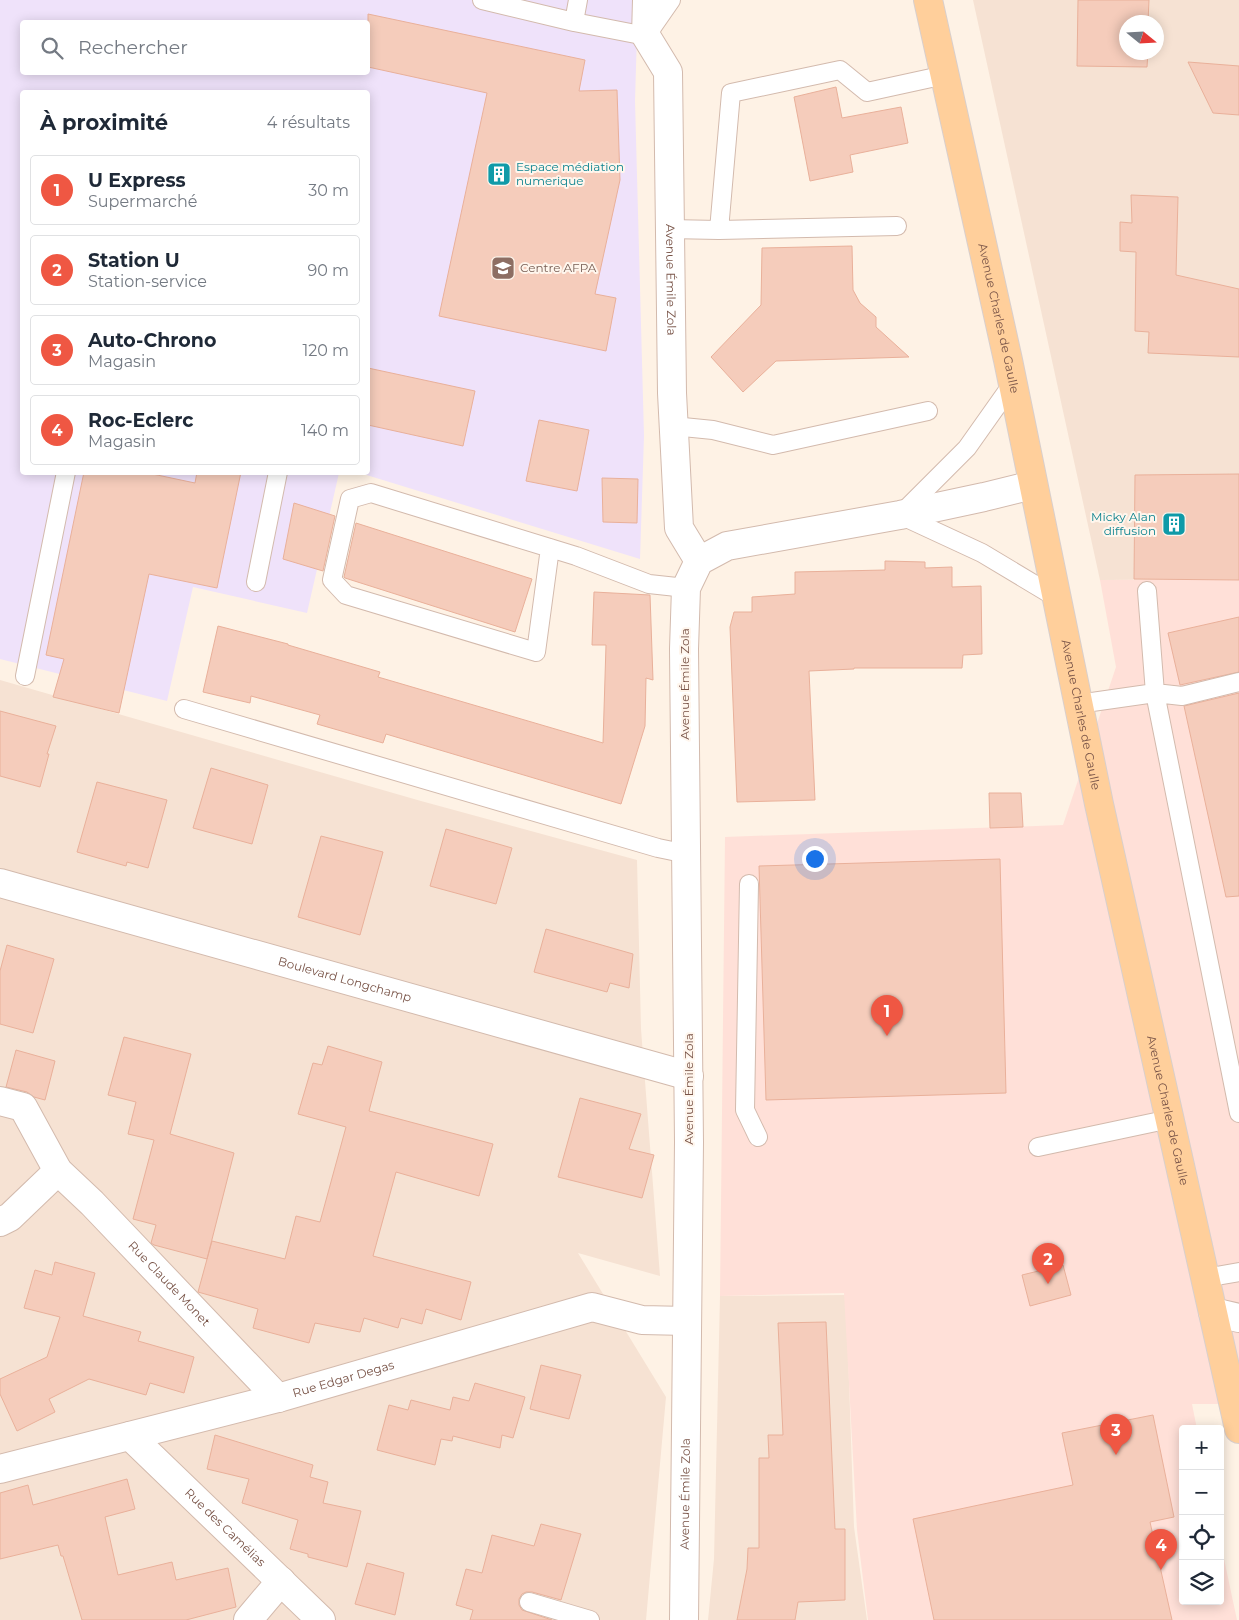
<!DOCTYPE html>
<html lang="fr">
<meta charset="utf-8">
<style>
:root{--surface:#fff;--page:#f2f2f3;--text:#1f2937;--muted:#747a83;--line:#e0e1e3;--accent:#ef5743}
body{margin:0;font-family:Montserrat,sans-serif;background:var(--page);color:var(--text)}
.controls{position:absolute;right:15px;bottom:15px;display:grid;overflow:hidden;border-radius:5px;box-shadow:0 2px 12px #0003}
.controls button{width:45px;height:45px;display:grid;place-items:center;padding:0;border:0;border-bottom:1px solid var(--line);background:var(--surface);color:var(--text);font:25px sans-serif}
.compass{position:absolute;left:1119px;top:15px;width:45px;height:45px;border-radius:50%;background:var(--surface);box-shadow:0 2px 12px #0003;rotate:108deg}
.you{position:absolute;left:814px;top:858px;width:18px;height:18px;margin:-12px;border:4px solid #fff;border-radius:50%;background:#1a73e8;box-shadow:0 0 0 8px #1a73e833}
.badge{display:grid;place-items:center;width:32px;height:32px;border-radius:50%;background:var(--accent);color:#fff;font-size:16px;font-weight:700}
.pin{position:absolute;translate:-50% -41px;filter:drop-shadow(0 1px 2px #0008)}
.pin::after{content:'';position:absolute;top:26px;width:18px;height:15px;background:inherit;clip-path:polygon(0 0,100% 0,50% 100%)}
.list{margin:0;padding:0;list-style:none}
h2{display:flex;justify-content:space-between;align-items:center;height:65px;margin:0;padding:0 20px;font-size:21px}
h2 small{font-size:16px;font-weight:400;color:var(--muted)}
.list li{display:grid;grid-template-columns:32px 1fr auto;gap:15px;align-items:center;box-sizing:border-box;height:70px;margin:0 10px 10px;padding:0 10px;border:1px solid var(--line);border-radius:5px}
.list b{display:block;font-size:19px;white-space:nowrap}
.list p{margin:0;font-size:16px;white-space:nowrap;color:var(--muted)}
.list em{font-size:16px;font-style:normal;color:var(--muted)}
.icon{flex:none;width:28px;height:28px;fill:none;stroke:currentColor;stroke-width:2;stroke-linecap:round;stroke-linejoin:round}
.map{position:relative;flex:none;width:1239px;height:1620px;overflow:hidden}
.search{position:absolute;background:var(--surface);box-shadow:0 2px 12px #0003;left:20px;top:20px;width:350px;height:55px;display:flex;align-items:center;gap:12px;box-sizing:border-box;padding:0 18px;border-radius:5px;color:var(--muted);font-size:19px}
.panel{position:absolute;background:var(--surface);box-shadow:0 2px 12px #0003;left:20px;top:90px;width:350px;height:385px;border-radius:5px}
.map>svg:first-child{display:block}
.residential{fill:#f6e2d3;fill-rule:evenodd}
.commercial{fill:#ffe0d8}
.education{fill:#efe2fa;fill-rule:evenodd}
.building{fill:#f5ccbb;stroke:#e9b09a}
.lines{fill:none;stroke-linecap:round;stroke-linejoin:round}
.service-casing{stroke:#d3baad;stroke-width:20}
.minor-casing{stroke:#d3baad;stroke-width:30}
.primary-casing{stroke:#d9cfcc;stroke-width:30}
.service{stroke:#fff;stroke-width:18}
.minor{stroke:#fff;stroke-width:28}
.primary{stroke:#ffcf9b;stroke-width:28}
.labels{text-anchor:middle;stroke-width:4;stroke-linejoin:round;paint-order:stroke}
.culture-label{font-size:12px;fill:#0d838f;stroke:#fff6ed;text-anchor:start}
.education-label{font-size:12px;fill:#785e54;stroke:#fff6ed;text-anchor:start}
.street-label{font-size:12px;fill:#795448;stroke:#fff6ed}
</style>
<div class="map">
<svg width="1239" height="1620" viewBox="0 0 1239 1620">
<rect width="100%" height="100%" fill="#fef2e5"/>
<path class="residential" d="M973 0H1239V579L1100 580ZM1126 22H1156V52H1126Z
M0 680 421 801 637 860 641 1029 660 1276 578 1253 666 1397 646 1620H0Z
M846 1295 854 1527 867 1620H708L714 1559 720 1296Z"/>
<path class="commercial" d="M1239 579V1404H1192L1197 1429H1183V1601H1220V1540L1237 1620H868L857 1530 844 1293 720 1296 725 837 1063 825 1116 667 1100 580Z"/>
<path class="education" d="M0 0H638L635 101 644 436 640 559 360 473 368 472V92H22V472L339 473 307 613 193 587 167 701 0 659ZM22 22H368V72H22Z"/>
<path class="building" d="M1078 0H1149L1148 22H1126V52H1148L1147 67 1077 66Z
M368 14 585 60 579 91 617 90 620 180 595 294 616 298 606 351 439 316 487 93 368 67Z
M1188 62 1239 66V115L1213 113Z
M836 87 842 118 901 107 908 143 850 155 853 172 810 181 794 97Z
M1131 195 1178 197 1176 275 1239 289V357L1148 353 1149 332 1135 331 1136 252 1120 251V222L1132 223Z
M852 246 853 290 860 303 876 317V327L909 357 776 361 743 392 711 357 761 305 762 248Z
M368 368 475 391 463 446 368 425Z
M539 420 589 430 577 491 526 481Z
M84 472H143L195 483 197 472H241L217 588 149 574 119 713 53 697 64 659 46 655Z
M1239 474V580L1134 579 1135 475Z
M602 478 638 479 637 523 603 522Z
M294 503 335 516 323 571 283 559Z
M356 523 532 579 515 632 345 578 344 577Z
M885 561 925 562V568L952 567V587L981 586 982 654 963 655 962 668H854V669L809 671 815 800 737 802 730 627 734 612H752V597L795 594V572L885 570Z
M594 592 650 595 653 680 646 678 645 726 621 804 386 734 383 743 317 724 320 715 251 696 250 703 203 692 218 626 288 644V645L380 672 378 677 603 743 606 645H592Z
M1239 617V672L1180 685 1168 633Z
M1239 693V896L1226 897 1184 706Z
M0 711 56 726 47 754H49L40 787 0 776Z
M211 768 268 785 252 844 193 828Z
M97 782 167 800 148 868 127 862 126 866 77 852Z
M989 793H1021L1023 827 990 828Z
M446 829 512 848 496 904 430 886Z
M321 836 383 852 360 935 298 917Z
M1000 859 1006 1093 766 1100 759 866Z
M546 929 633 954 629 988 610 983 607 992 534 972Z
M7 945 54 959 33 1033 0 1024V971Z
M124 1037 191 1054 170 1134 234 1153 207 1259 154 1245 151 1243 156 1225 133 1219 154 1140 128 1134 136 1102 108 1095Z
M328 1046 382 1062 369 1111 493 1144 479 1196 396 1172 373 1256 471 1282 461 1320 426 1309 422 1324 401 1318 398 1328 364 1318 360 1332 315 1323 309 1343 253 1328 258 1309 198 1292 212 1241 285 1259 296 1216 320 1222 346 1127 298 1114 313 1063 322 1065Z
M16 1050 55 1061 45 1100 34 1097 27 1092 6 1087Z
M580 1098 641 1114 629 1149 654 1155 642 1198 558 1177Z
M55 1262 95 1273 83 1316 141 1332 138 1341 194 1357 184 1393 150 1383 146 1395 89 1379 49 1399 55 1412 17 1431 0 1394V1379L47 1357 60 1317 24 1308 35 1270 52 1275Z
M1063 1265 1071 1295 1030 1306 1022 1275Z
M826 1322 835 1529H845V1600L798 1602 795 1620H737L747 1569 748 1548H759V1458H769L768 1435H783L778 1323Z
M541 1365 581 1375 569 1419 530 1409Z
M475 1383 525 1397 513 1438 502 1435 500 1448 453 1436 452 1441 441 1439 435 1465 377 1450 389 1405 408 1410 411 1400 450 1410 453 1397 469 1401Z
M1153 1415 1174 1517 1150 1522 1172 1620H934L913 1519 1073 1485 1062 1433Z
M215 1435 313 1465 310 1477 328 1482 323 1503 361 1511 347 1567 308 1557V1554L290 1549 298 1520 242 1503 249 1479 207 1469Z
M127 1479 135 1509 105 1517 118 1575 172 1562 176 1580 228 1568 236 1607 186 1620H82L63 1556H61L58 1545 0 1559V1493L28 1485 33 1505Z
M541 1524 581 1534 561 1600 532 1592H526L522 1594 519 1599V1605L522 1610 552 1620H470L473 1610 456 1605 466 1569 482 1573 492 1535 534 1546Z
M367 1563 404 1573 395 1615 355 1604Z"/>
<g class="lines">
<g class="service-casing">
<path id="service" d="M482 0 574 22
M578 0 574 22 646 36 671 0
M669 229 719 230 731 93 840 70 867 92 945 75
M719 230 897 226
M1013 383 967 448 900 515 982 553 1057 598
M673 426 713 430 773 445 928 411
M550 548 536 652 346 595 332 580 350 499 371 493 550 548 576 556 649 584 686 588
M256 582 278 472
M1147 591 1155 693 1182 696 1239 682
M25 676 66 472
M1078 704 1155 693 1239 1113
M184 709 658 848 687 854
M749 884 745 1110 758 1137
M1038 1147 1170 1119
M1205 1278 1239 1272
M529 1602 590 1620"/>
</g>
<g class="minor-casing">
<g id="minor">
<path id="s1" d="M647 0 646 36 668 72 672 393 679 528 699 561"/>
<path id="s2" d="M0 883 689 1076"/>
<path id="s3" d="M0 1101 23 1107 58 1171 92 1203 278 1398"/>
<path d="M0 1222 10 1217 58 1171"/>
<path d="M1213 1312 1239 1318"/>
<path id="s4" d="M130 1436 321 1620"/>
<path id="s5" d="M0 1469 278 1398 592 1307 642 1320 687 1321"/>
<path d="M248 1620 281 1581"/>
<path id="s6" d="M684 1620 689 1142 684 649 686 588 699 561 727 546 900 515 984 497 1033 485"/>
</g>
</g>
<g class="primary-casing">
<g id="primary">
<path id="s7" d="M928 0 1008 360 1099 804 1239 1429"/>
</g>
</g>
<use href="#service" class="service"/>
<use href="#minor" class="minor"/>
<use href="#primary" class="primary"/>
</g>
<defs>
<g id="building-square" transform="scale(1.25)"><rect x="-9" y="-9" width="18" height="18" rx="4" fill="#0f9aa8" stroke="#fff6ed"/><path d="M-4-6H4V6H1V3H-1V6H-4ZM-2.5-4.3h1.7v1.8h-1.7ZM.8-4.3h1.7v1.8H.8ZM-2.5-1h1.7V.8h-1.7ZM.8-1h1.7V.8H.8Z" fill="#fff"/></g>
<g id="university-square" transform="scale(1.25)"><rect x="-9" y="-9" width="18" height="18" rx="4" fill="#8d6e63" stroke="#fff6ed"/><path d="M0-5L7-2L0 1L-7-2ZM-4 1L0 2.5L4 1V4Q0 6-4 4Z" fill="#fff"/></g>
</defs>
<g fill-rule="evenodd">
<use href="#building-square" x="499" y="174"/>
<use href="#university-square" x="503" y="268"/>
<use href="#building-square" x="1174" y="524"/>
</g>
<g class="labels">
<g class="culture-label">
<text x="516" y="171">Espace médiation<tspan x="516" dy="14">numerique</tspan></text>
<text x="1156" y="521" text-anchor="end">Micky Alan<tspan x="1156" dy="14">diffusion</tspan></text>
</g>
<g class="education-label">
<text x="520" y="272">Centre AFPA</text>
</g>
<g class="street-label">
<text dy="4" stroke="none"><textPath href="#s1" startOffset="286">Avenue Émile Zola</textPath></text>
<text dy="4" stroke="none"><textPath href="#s7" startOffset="326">Avenue Charles de Gaulle</textPath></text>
<text transform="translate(685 684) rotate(-90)" y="4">Avenue Émile Zola</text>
<text dy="4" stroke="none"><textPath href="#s7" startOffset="731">Avenue Charles de Gaulle</textPath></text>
<text dy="4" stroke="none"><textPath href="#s2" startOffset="358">Boulevard Longchamp</textPath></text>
<text transform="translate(689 1089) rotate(-90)" y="4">Avenue Émile Zola</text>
<text dy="4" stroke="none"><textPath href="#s7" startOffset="1136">Avenue Charles de Gaulle</textPath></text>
<text dy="4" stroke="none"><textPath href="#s3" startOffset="255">Rue Claude Monet</textPath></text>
<text dy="4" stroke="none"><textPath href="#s5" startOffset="355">Rue Edgar Degas</textPath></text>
<text dy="4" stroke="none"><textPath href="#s6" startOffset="126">Avenue Émile Zola</textPath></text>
<text dy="4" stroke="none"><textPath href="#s4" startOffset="132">Rue des Camélias</textPath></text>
</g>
</g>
</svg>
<div class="controls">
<button>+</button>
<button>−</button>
<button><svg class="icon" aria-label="locate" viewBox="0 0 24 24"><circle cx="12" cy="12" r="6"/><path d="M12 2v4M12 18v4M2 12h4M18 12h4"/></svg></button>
<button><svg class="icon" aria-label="layers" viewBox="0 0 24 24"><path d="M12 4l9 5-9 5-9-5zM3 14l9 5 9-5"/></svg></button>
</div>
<svg class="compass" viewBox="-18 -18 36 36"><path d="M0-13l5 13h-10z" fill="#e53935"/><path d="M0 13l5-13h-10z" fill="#747a83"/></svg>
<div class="you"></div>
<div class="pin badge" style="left:887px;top:1036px">1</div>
<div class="pin badge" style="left:1048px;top:1284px">2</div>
<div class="pin badge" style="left:1116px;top:1455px">3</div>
<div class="pin badge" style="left:1161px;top:1570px">4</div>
<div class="search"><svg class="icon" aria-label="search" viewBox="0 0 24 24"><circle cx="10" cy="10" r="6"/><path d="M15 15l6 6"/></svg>Rechercher</div>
<section class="panel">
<h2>À proximité<small>4 résultats</small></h2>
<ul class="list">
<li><span class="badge">1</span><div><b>U Express</b><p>Supermarché</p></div><em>30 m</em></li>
<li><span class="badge">2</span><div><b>Station U</b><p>Station-service</p></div><em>90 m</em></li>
<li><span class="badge">3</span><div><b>Auto-Chrono</b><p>Magasin</p></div><em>120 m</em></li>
<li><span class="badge">4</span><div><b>Roc-Eclerc</b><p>Magasin</p></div><em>140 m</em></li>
</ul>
</section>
</div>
